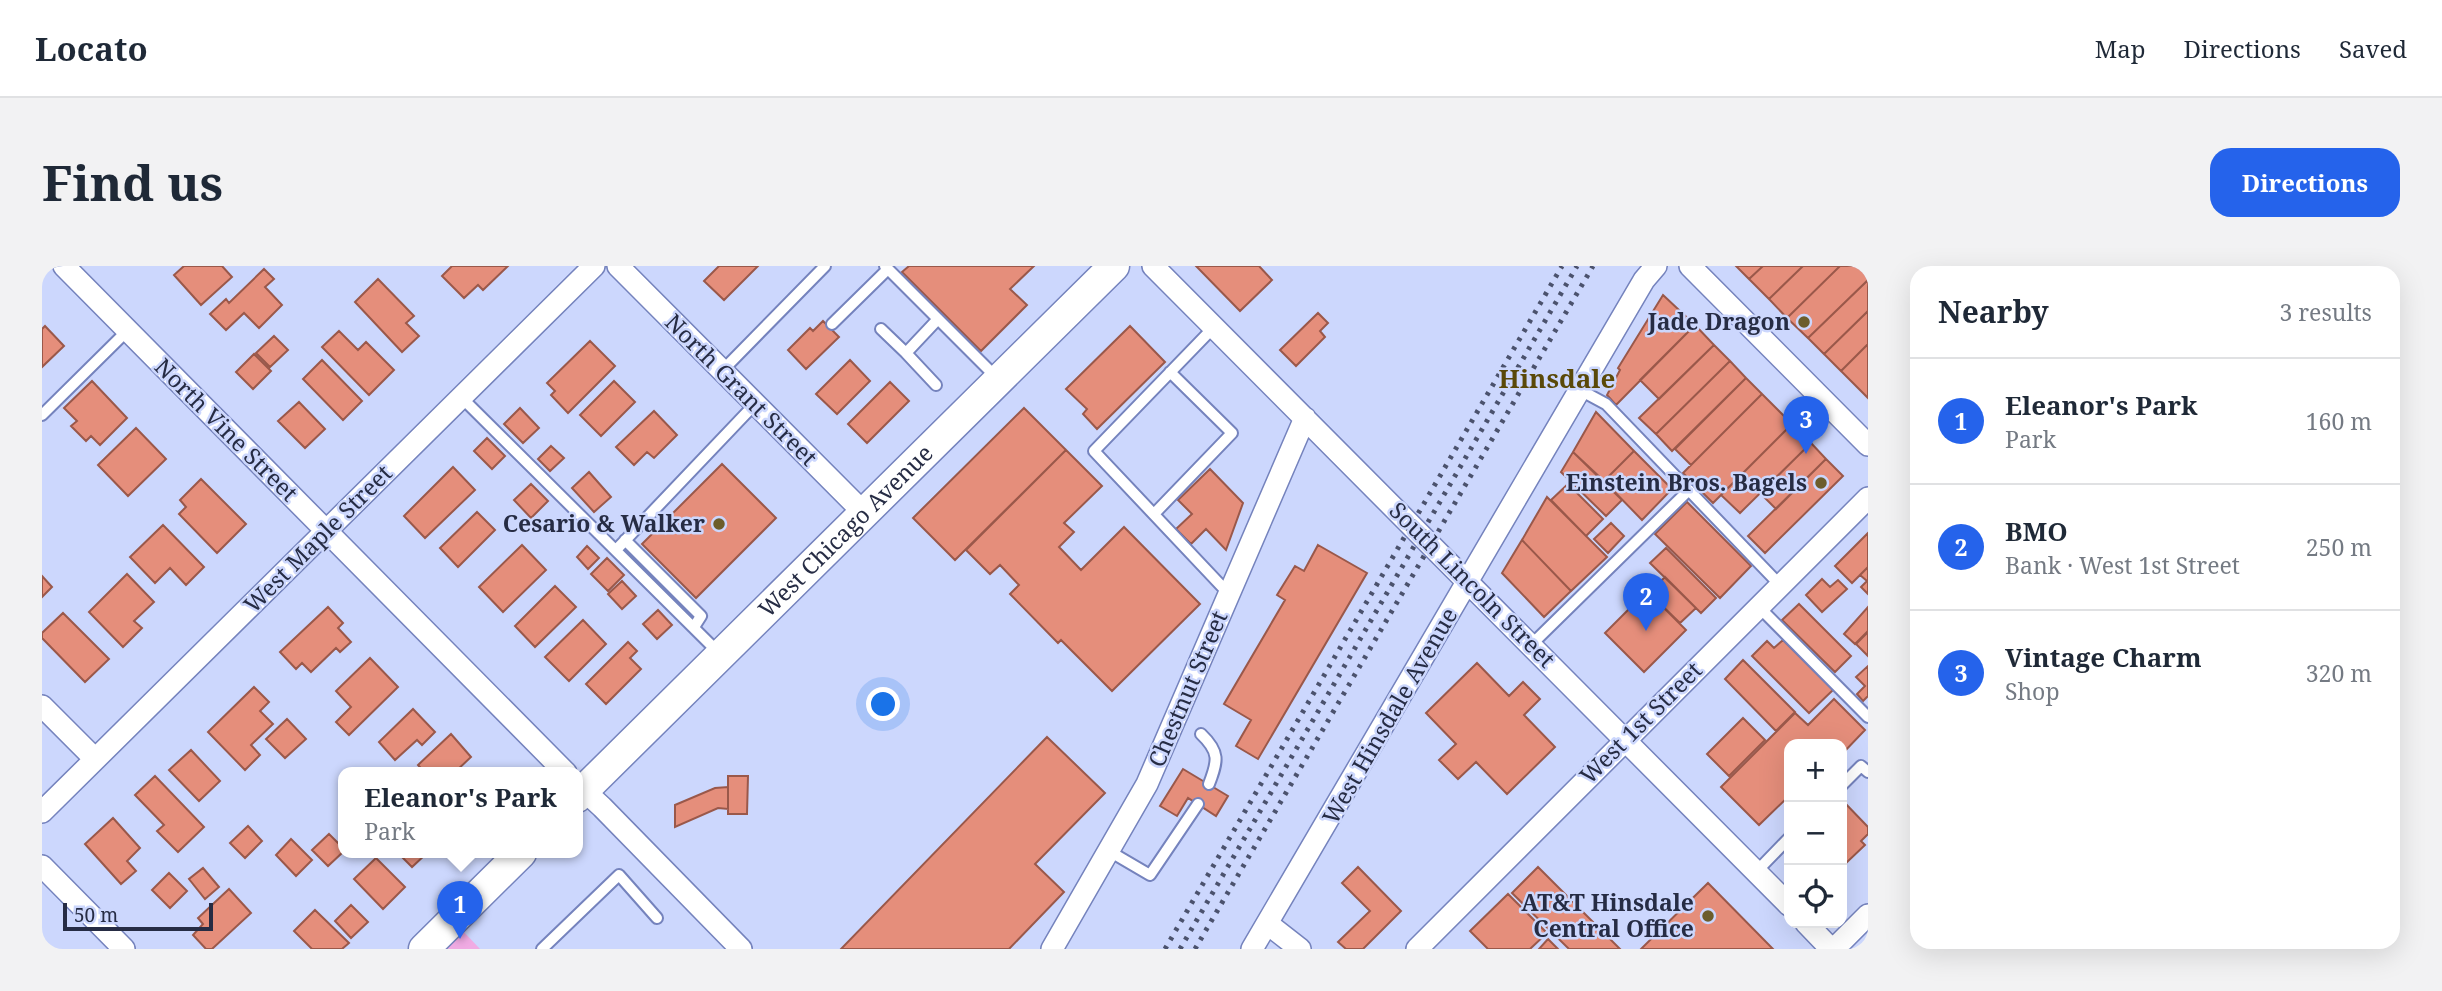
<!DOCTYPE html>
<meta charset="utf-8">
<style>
:root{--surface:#fff;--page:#f2f2f3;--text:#1f2937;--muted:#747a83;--line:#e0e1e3;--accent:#2563eb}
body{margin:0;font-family:"Noto Serif",serif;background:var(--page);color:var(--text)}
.controls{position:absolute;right:21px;bottom:21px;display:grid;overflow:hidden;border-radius:14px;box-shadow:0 7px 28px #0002}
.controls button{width:63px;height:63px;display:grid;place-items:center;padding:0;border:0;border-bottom:2px solid var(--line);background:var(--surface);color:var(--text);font:35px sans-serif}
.scale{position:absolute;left:21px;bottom:18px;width:150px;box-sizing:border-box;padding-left:7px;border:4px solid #262c44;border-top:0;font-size:19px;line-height:24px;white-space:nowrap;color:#262c44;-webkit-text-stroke:5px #ccd7fd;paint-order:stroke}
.you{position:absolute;left:842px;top:439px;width:24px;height:24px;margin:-18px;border:5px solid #fff;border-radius:50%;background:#1a73e8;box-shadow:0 0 0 10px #1a73e833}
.badge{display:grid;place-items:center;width:46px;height:46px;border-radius:50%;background:var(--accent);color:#fff;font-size:23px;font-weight:700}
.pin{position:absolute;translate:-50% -58px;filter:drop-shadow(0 2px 4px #0008)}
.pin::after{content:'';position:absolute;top:37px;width:24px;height:21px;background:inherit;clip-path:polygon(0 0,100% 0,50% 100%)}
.popup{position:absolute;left:296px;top:501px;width:245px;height:91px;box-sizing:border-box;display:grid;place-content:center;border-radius:14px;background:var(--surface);filter:drop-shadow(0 2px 5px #0005);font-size:23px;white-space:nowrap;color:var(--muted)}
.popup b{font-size:26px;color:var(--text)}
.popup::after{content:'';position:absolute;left:50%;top:100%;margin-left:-14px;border:14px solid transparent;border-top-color:var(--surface)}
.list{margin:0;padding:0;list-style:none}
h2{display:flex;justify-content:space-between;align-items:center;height:91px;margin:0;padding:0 28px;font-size:30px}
h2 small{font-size:23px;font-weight:400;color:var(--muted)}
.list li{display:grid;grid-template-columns:46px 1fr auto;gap:21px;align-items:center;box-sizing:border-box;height:126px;padding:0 28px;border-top:2px solid var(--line)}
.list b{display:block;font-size:26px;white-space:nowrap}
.list p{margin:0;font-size:23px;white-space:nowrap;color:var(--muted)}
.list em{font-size:23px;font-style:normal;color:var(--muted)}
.icon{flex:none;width:38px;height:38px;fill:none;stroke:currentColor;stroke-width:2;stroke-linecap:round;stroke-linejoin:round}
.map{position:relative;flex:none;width:1826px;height:683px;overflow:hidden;border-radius:21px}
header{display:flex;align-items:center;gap:42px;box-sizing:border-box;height:98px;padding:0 35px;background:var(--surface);border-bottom:2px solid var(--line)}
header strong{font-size:33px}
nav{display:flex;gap:38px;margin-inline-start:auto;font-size:24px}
.intro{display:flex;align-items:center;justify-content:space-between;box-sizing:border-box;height:168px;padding:0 42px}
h1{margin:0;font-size:49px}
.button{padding:18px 32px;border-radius:21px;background:var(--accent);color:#fff;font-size:24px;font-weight:700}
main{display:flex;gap:42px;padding:0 42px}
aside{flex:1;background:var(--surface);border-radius:21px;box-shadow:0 7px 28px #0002}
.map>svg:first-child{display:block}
.green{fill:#f0abe3}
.building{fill:#e58e7b;stroke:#9a584a;stroke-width:2}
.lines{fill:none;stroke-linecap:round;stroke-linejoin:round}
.service-casing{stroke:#7583bd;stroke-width:14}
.minor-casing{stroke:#7583bd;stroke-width:24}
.secondary-casing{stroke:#7583bd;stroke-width:33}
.service{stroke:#fff;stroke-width:10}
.minor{stroke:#fff;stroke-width:21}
.secondary{stroke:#fff;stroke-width:30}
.rail{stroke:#4b526d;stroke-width:5;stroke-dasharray:3.5 7;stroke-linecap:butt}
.poi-dot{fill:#6c5d2b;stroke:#ccd7fd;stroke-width:2.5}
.labels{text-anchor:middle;stroke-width:5;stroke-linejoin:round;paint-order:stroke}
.poi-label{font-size:23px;font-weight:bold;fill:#262c44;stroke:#ccd7fd;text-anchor:end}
.street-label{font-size:23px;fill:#262c44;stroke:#ccd7fd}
.quarter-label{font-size:26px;font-weight:bold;fill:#5a4909;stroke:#ccd7fd}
</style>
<header>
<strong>Locato</strong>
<nav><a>Map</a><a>Directions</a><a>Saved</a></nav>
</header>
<div class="intro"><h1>Find us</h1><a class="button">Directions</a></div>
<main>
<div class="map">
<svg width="1826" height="683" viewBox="0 0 1826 683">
<rect width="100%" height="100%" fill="#ccd7fd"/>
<path class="green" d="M418 662 438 683H397Z"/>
<path class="building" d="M142 0H180L190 11 159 39 132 9Z
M410 0H466L441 24 436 19 422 32 400 10Z
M677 0H716L682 34 662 15Z
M867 0H992L968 23 985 39 939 85 860 6Z
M1154 0H1217L1230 14 1198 45Z
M1694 0H1721L1707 13Z
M1721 0H1761L1727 33 1707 13Z
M1761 0H1798L1745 52 1727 33Z
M1798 0H1826V14L1766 72 1745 52Z
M222 3 232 13 223 21 240 39 217 62 202 47 184 64 168 48 184 33 187 37Z
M336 13 372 50 364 57 377 70 360 86 313 36Z
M1826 14V45L1782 88 1766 72Z
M1621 29 1653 59 1574 139 1565 129 1578 104 1576 102Z
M1826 45V78L1799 105 1782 88Z
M1276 47 1286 57 1278 65 1283 71 1254 100 1238 84Z
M781 55 797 71 764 103 746 84 768 62 771 65Z
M1653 59 1672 79 1617 133 1598 114Z
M3 60 22 80 0 101V63Z
M1088 60 1123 96 1055 163 1041 148 1045 143 1024 123Z
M297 65 316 84 324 76 352 104 327 129 280 81Z
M232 70 246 84 228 101 214 87Z
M548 75 573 100 526 147 509 129 513 125 505 117Z
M1826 78V132L1799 105Z
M1672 79 1688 95 1614 168 1597 152Z
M212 88 229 105 211 123 194 106Z
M280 94 320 135 301 154 261 113Z
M808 94 828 115 795 148 774 128Z
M1688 95 1704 112 1630 185 1614 168Z
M1704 112 1720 128 1649 199 1633 183Z
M50 115 85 152 58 179 49 170 44 175 29 160 35 155 22 142Z
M572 115 593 136 559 170 538 149Z
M848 116 867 135 825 177 806 158Z
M1720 128 1750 158 1671 237 1641 207Z
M257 136 283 163 263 182 236 155Z
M478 142 497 162 481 177 462 158Z
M982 142 1024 184 913 294 871 252Z
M612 145 635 169 612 192 605 186 592 199 574 181Z
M1554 146 1592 185 1562 215 1531 186Z
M1750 158 1769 177 1698 247 1679 229Z
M94 162 124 193 86 230 56 199Z
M445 172 463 190 450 203 432 185Z
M1769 177 1784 193 1734 243 1718 227Z
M509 180 522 192 508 205 496 193Z
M1024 184 1060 220 1022 257 1032 266 1017 281 1039 304 1082 261 1158 338 1070 425 1019 374 1016 377 968 328 977 319 958 299 948 308 924 284Z
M1592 185 1630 223 1600 254 1562 215Z
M1531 186 1580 234 1564 250 1519 206Z
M1784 193 1801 210 1723 287 1706 270Z
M680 198 734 252 654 332 600 278Z
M411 201 433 224 383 272 362 250Z
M1168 203 1201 237 1184 284 1164 263 1149 278 1134 263 1150 248 1136 234Z
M547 206 569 231 552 246 530 222Z
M159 213 204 258 175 287 137 248 144 241 138 234Z
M489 218 506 235 489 252 472 234Z
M1526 218 1561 253 1544 270 1509 234Z
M1505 231 1565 291 1529 325 1480 274Z
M1645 236 1709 300 1678 332 1613 268Z
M435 246 453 264 416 301 398 282Z
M1569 257 1582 270 1566 287 1552 273Z
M121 259 162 301 144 319 128 302 113 317 88 291Z
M1826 267V301L1810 317 1793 300Z
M1480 274 1529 325 1502 351 1460 307Z
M480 279 504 304 461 346 437 321Z
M1276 279 1325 307 1216 493 1194 480 1209 454 1182 438 1243 334 1235 329 1253 300 1262 305Z
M545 280 557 292 546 303 535 291Z
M1624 282 1674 332 1659 347 1608 297Z
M565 292 582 309 566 325 549 308Z
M1826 301V328L1819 321 1825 315 1818 309Z
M85 308 112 336 92 355 100 362 81 381 47 346Z
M0 310 10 321 0 331Z
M1623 311 1654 342 1638 357 1607 327Z
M1780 313 1788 321 1796 314 1805 323 1780 346 1764 329Z
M580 315 594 330 580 343 566 328Z
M513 320 534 341 493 381 473 360Z
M1605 325 1644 364 1602 406 1563 367Z
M1757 338 1809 390 1793 406 1740 354Z
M286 341 301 357 296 362 309 376 298 386 294 382 269 406 260 397 254 403 238 386Z
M1826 341V365L1813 378 1802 368Z
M616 344 630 359 615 373 601 358Z
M21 347 67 393 43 416 0 372V367Z
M541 354 564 378 527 415 503 391Z
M1826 366V390L1814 378Z
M1741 374 1791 424 1767 447 1710 390 1725 375 1732 382Z
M586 376 595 385 588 392 599 403 564 438 544 418Z
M328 392 356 421 307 469 294 456 309 441 294 425Z
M1701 394 1753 446 1734 465 1683 413Z
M1435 397 1467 430 1481 416 1498 433 1482 449 1513 481 1465 528 1434 496 1416 513 1397 494 1414 478 1384 447Z
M1826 400V430L1821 435 1815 428 1823 420 1814 411Z
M212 421 227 436 218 445 231 458 209 479 218 489 203 504 166 466Z
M1792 433 1823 464 1800 488V478H1747V530L1717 559 1679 521 1753 447 1766 459Z
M371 443 393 466 380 479 375 474 353 494 337 476Z
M1701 452 1723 474 1687 510 1665 488Z
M245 453 264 473 243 492 224 473Z
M409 468 429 491 412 507H383L376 499Z
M1005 471 1063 527 993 598 1022 626 967 683H799Z
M149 484 178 515 157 535 127 504Z
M1141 503 1186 530 1174 550 1146 532 1135 550 1118 540Z
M113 510 162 561 136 586 115 565 122 559 93 529Z
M686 510H706L705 548H686Z
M686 521V543L676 542 633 561V539L673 522Z
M1800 534 1826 561V568L1819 575 1823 579 1802 599 1800 596Z
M71 552 98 582 85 595 94 605 79 618 43 578Z
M206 560 220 575 203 592 188 577Z
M287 568 301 582V586L286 600 270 584Z
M249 573 270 594 254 610 234 589Z
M356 587H385L370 601Z
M334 592 363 621 341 643 312 613Z
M1316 601 1359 645 1321 683H1304L1296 676 1328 645 1300 617Z
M1496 601 1578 683H1527L1470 627Z
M161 602 177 621 163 633 147 613Z
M127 607 145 625 128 642 110 624Z
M1666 617 1731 683H1599Z
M187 623 209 647 170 683H164L151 669 161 658 156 652Z
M1466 628 1505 667 1488 683H1446L1428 665Z
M309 639 326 656 309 672 293 655Z
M273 644 307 677 300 683H270L252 665Z
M1506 673 1516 683H1497Z"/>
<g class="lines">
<g class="service-casing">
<path id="service" d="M843 0 955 112
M790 58 846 3
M1172 61 1052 185 1187 328
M839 63 864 87 896 53
M864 87 894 119
M680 105 783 0
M1538 124 1564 138 1738 319
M419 131 677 387
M0 149 86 64
M1112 248 1190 167 1128 106
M583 274 659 350 652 361
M574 284 713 138
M1716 340 1826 451
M1489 379 1647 224
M1159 468C1178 486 1176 495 1167 518
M1800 519 1819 500 1826 506
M1067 585 1108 609 1156 538
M1715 605 1747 572
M500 683 577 609 615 652"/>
</g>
<g class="minor-casing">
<path id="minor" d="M22 0 524 507
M576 0 822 247
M1111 0 1747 639
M1648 0 1826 179
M0 440 53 493
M535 518 560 541 699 683
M0 546 552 0
M0 600 82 683
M1764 657 1789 683
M1226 658 1258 683
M1010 683 1105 518 1263 152
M1210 683 1602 14 1614 0
M1375 683 1826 232
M1792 683 1826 649"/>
</g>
<g class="secondary-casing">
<g id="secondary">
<path id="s1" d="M535 531 1072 0"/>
<path d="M382 683 479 587"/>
</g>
</g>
<use href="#service" class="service"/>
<use href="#minor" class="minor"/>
<use href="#secondary" class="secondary"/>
<path class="rail" d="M1123 683 1520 0
M1138 683 1535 0
M1153 683 1551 0"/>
</g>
<g class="poi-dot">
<circle cx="1762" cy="56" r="7"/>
<circle cx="1779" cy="217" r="7"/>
<circle cx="677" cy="258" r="7"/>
<circle cx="1666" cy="650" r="7"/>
</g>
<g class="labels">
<g class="poi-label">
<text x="1748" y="64">Jade Dragon</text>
<text x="1765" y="225">Einstein Bros. Bagels</text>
<text x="663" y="266">Cesario &amp; Walker</text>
<text x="1652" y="645">AT&amp;T Hinsdale<tspan x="1652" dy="26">Central Office</tspan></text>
</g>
<g class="street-label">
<text transform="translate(699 124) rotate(45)" y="8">North Grant Street</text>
<text transform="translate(184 164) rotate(45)" y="8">North Vine Street</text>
<text dy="8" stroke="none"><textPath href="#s1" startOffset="378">West Chicago Avenue</textPath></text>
<text transform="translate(276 273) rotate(-45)" y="8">West Maple Street</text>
<text transform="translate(1430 319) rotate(45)" y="8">South Lincoln Street</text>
<text transform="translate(1146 423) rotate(-67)" y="8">Chestnut Street</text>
<text transform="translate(1348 450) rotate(-60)" y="8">West Hinsdale Avenue</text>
<text transform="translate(1599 457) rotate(-45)" y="8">West 1st Street</text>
</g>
<g class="quarter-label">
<text x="1515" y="122">Hinsdale</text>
</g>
</g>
</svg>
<div class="controls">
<button>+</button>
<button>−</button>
<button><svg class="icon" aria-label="locate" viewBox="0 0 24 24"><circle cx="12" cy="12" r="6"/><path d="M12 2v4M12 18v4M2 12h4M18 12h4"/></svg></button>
</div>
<div class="scale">50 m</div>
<div class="you"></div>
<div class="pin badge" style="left:418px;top:673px">1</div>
<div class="popup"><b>Eleanor's Park</b>Park</div>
<div class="pin badge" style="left:1604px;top:365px">2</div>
<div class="pin badge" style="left:1764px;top:188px">3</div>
</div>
<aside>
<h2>Nearby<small>3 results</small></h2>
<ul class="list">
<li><span class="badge">1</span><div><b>Eleanor's Park</b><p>Park</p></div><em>160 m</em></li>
<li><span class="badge">2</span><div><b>BMO</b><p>Bank · West 1st Street</p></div><em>250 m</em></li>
<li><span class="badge">3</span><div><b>Vintage Charm</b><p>Shop</p></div><em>320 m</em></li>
</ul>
</aside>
</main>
